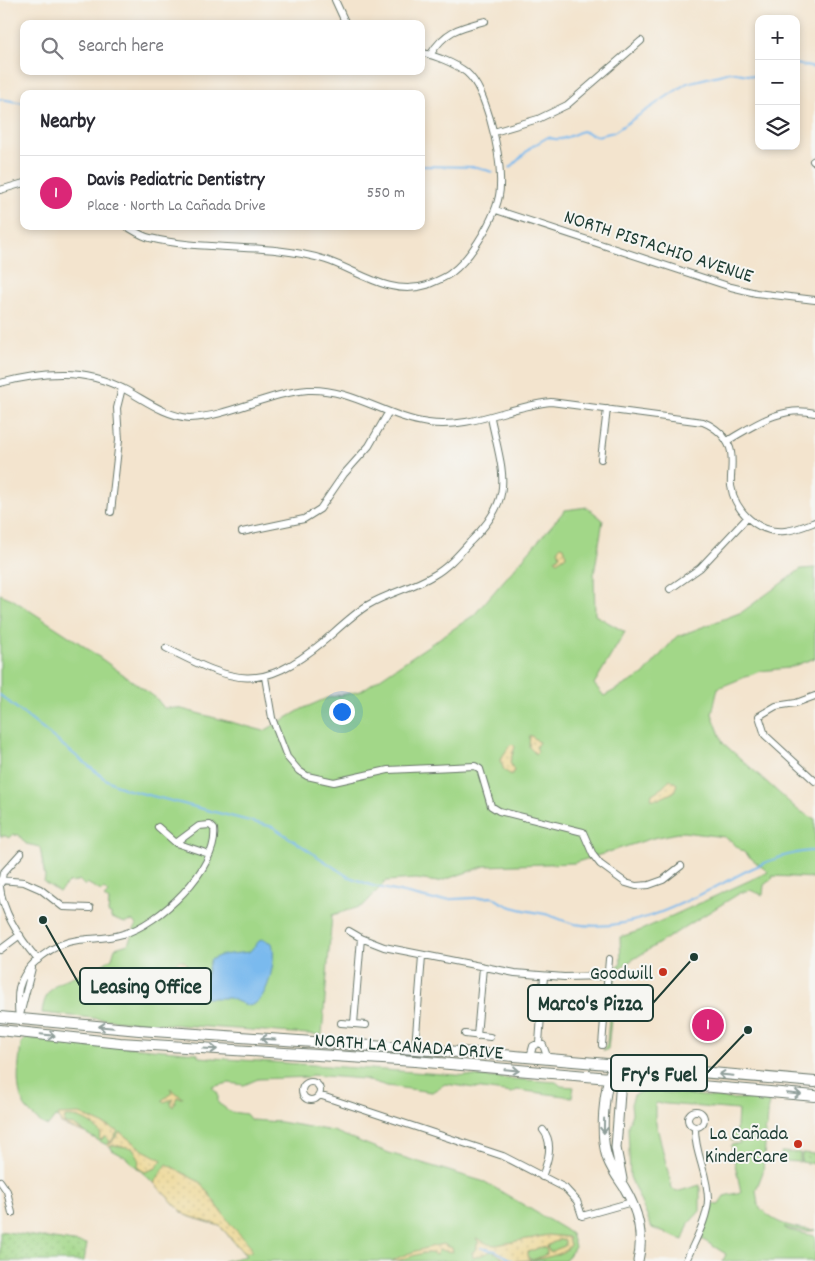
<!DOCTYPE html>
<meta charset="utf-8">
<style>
:root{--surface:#fff;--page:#f2f2f3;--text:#2b2b33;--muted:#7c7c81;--line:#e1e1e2;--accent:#db2777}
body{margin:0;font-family:Dekko,sans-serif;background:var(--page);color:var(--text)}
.controls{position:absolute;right:15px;top:15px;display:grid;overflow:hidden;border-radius:10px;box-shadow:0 2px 8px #0003}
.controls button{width:45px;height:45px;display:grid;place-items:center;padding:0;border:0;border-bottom:1px solid var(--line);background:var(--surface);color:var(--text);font:25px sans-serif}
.you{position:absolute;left:341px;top:711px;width:18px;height:18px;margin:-12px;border:4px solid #fff;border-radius:50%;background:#1a73e8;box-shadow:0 0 0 8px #1a73e833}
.badge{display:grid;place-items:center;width:32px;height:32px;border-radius:50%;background:var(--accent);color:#fff;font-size:16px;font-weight:700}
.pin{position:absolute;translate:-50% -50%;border:2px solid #fff;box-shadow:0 1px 5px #0006}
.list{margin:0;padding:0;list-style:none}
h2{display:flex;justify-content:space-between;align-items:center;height:65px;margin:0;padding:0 20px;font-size:21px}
h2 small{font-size:16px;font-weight:400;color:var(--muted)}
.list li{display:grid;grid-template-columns:32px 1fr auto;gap:15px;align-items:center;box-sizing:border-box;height:75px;padding:0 20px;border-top:1px solid var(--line)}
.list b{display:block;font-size:19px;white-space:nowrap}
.list p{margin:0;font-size:16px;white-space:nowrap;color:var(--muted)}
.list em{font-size:16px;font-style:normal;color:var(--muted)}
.icon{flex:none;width:28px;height:28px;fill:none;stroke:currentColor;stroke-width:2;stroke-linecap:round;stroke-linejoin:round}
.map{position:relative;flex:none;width:815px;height:1261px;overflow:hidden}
.search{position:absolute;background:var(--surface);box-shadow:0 2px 8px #0003;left:20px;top:20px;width:405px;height:55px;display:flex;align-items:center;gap:12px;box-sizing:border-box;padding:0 18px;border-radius:10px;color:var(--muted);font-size:19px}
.panel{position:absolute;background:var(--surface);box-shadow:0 2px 8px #0003;left:20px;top:90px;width:405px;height:140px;border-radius:10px}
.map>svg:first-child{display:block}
.grass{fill:#a2d788;stroke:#608a5e}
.sand{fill:url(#sand-dots);stroke:#868c69;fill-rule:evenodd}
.park{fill:url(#park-dots);stroke:#608a5e}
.water{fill:#7abaee;stroke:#4c7c91}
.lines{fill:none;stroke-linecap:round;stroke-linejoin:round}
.stream{stroke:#7abaee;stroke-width:2}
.minor-casing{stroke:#69776a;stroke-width:8}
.tertiary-casing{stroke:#69776a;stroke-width:11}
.primary-casing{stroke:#69776a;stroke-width:12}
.minor{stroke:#fff;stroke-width:6}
.tertiary{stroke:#fff;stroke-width:9}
.primary{stroke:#fff;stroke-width:10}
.oneway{stroke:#8f9e9a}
.poi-dot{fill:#c8321e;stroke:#f6f6f2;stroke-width:2}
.labels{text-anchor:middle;stroke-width:4;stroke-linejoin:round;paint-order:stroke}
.street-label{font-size:20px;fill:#1f3d34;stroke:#f6f6f2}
.poi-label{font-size:20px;fill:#1f3d34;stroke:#f6f6f2;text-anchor:end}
.leader{fill:none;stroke:#1f3d34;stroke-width:2}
.callout-dot{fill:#1f3d34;stroke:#f6f6f2;stroke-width:2}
.callout{fill:#f6f6f2;stroke:#1f3d34;stroke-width:2}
.callout-label{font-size:21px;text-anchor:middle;font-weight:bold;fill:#1f3d34}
</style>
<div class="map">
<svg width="815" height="1261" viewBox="0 0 815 1261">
<defs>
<pattern id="sand-dots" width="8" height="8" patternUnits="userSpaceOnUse" patternTransform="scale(1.25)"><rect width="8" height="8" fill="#eeda9e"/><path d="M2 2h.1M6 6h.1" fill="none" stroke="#ccbc89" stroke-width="1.8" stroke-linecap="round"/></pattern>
<pattern id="park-dots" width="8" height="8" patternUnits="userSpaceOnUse" patternTransform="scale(1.25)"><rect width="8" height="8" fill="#a2d788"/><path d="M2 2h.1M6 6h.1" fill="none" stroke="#8bb976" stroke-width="1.8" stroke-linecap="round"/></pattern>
</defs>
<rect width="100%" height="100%" fill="#f6f6f2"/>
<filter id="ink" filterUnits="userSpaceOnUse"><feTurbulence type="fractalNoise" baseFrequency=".02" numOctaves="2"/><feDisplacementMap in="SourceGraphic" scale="10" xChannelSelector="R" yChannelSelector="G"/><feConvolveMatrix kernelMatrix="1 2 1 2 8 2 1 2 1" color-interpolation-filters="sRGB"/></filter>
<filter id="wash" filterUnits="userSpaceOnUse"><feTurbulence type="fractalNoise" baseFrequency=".0096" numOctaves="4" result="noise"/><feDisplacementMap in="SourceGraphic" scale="20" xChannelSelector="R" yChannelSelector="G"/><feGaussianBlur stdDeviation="1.12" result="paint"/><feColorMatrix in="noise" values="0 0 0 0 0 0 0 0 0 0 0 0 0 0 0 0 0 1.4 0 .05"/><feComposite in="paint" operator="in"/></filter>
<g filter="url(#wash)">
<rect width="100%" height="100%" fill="#f3e4ce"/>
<path class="grass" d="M587 507 603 520 594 574 595 615 625 632 594 684 604 696 643 675 676 637 742 612 801 569 815 568V658L788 668 760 671 718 688 712 714 723 743 798 810 815 819V878L772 876 773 878 764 885 763 895 750 890 740 893 616 970 608 1049 604 1051 603 1050 607 1044 613 969 621 964 620 937 639 931 768 872 725 837 683 832 653 838 574 863 485 866 438 882 416 879 386 881 363 906 332 915 322 1035 122 1021 42 1013C45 982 67 979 91 970 99 968 106 962 112 958L115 948 128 944 136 925 133 921 125 923 111 918V914L108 913 109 901 104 897 108 893 104 889 101 891 87 883 85 886 79 880 72 883 70 881 59 892 44 882 45 877 40 847 26 844 18 834 16 836 14 834 8 838 6 836H0V594L12 599 81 644 156 698 164 708H178L264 731 302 709 327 698 361 691 474 615 565 510Z
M27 1038 197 1053 199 1057 556 1082 561 1086 574 1087 572 1097 517 1090 512 1093 445 1084 432 1092 387 1086 364 1079 311 1075 310 1077 258 1079 244 1085 229 1083 212 1087 218 1094V1103L231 1112 246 1114 251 1120 280 1122 333 1131 389 1153 485 1182 564 1229 571 1234 575 1247 565 1261H223L246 1256 220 1226 185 1215 164 1192 125 1157 112 1150 109 1143 107 1145C92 1138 80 1128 64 1124V1120L55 1117 48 1126C41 1124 38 1120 32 1115 12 1095 19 1069 21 1043Z
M644 1090 732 1099 762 1098 769 1102 767 1127 764 1131 766 1132 763 1172 756 1190 758 1205C772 1224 793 1228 815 1230 809 1233 792 1230 784 1227L788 1230 815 1236V1261H723L726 1254 700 1238 711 1204 718 1205 724 1196 741 1192 731 1145 740 1143V1140L731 1141 737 1127 738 1110 655 1103V1119L672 1188 676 1192 700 1185V1211L689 1223 683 1240 652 1228 630 1177 628 1126 632 1113 631 1104 634 1095Z
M781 1152 800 1153V1162L780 1161Z"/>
<path class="sand" d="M561 546 564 547 566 556 557 562 555 559 560 556 558 549Z
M530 735 539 742 536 747 538 751 536 754 529 747Z
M510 745 513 744 515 747 510 762 514 771 511 775 504 770 500 760Z
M670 779 677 784 674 792 659 799H651L652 794 663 787Z
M175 966a6 6 0 1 1 12 0a6 6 0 1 1-12 0Z
M170 1088 183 1098 177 1097 173 1107 170 1103 173 1099 164 1102 162 1100 173 1093Z
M80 1114 118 1131 109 1145 120 1132 143 1150 162 1160 156 1168 145 1172 138 1168 139 1158 133 1148 113 1145 109 1147 107 1145 110 1141 105 1136 101 1140 99 1138 101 1134C94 1123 78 1115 65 1117L64 1124 74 1125 85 1133 61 1124 58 1115Z
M167 1164 201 1183 232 1226 251 1246V1252L244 1253 220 1226 185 1215 154 1183Z
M548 1235 568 1237 570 1245C563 1259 523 1261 508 1261 502 1259 498 1253 492 1251L473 1258 472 1252 476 1250 477 1244 479 1243 476 1238 488 1244 496 1245ZM560 1239 565 1240V1246L549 1252 547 1246ZM541 1247 546 1248 547 1254 533 1260 528 1258V1252Z
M443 1244 452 1248 453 1252 439 1250 436 1255C423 1248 407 1261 392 1261 408 1252 426 1248 443 1244Z"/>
<path class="park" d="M802 1153 815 1154V1164L801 1162Z
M0 1231 87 1244 84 1261H0Z"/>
<path class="water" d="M261 939 272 943C277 958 268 1005 248 1006L229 998H202L198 990 206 977 210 960 221 955 249 952Z"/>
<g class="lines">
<path class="stream" d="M796 64 815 68
M0 99 24 103
M421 166 477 167 492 172
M510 168 531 147 548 137C560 143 572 135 582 131L597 136 614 132 687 83 731 72 759 77
M0 695 105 779 125 789 273 827 347 876 373 886 434 900 493 897C509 910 529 910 549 915 558 918 566 922 575 924 629 934 686 902 733 878 757 865 787 851 815 851
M481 1248 496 1251 513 1261"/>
</g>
</g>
<g filter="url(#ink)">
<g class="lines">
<g class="minor-casing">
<path id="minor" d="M335 0 346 24
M430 55C445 31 458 28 485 21
M494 132 538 119 567 105 641 41
M813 161 815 160
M0 190 24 183
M496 210 731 287 756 293 815 300
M126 226C133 230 141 236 150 238 207 252 269 242 326 260 359 271 390 297 427 285 434 282 445 278 451 273 472 257 500 212 500 186 501 164 496 140 490 119 485 103 479 83 466 72 453 62 437 57 421 52
M0 383C42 372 84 368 124 389 145 400 165 416 190 418 230 416 268 393 308 390 351 388 386 417 428 423 472 429 509 406 551 402L703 422C715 427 725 435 730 448 734 460 730 474 731 486 735 512 759 534 785 531 796 530 805 526 815 522
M727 441C755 425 781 405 815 413
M601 459 607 409
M111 512 119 440 117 408 122 388
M242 532 304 519 320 509 344 474 369 446 388 413
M670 589 700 568 747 518
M166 648C235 683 260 694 324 641 338 629 352 615 368 605 388 593 413 588 434 575 448 567 459 554 470 542 516 497 503 475 491 418
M265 677 272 718 287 757 299 771 307 776 334 782 388 770 475 766 480 769 491 806 499 811 583 832 593 855 600 864 626 883 636 886 649 885 663 880 681 866
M815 696 796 703 776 706 759 716 765 735 815 781
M158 827 176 843 209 854
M0 880 24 882 40 889 63 907 90 908
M1 883 3 873 21 853
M0 887C3 914 21 940 38 960
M349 931 361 938 384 947 515 973 564 977 607 976
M0 950 20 935
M32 968 19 1019C18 1009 17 998 19 988 25 964 54 943 78 940 93 938 108 939 123 934 158 925 219 868 214 829L210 825 199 826 176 843
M341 1023 354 1024 361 938
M354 1024 366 1025
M465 1034 490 1037
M477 1036 483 967
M539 1043 544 976
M602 1045 609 959
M415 1048 422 956
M530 1057 533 1046 539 1043 543 1045 548 1059
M302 1091a9 9 0 1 1 18 0a9 9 0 1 1-18 0Z
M319 1095 503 1156 565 1188 577 1201 582 1216 632 1202
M688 1119a8 8 0 1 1 16 0a8 8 0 1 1-16 0Z
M542 1177C548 1161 554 1143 543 1130
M0 1181 7 1191 12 1213
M686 1261C694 1242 708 1219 708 1199 708 1174 694 1152 695 1127"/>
</g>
<g class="tertiary-casing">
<path id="tertiary" d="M613 1065C604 1088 599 1136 608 1160 612 1170 618 1178 624 1187 638 1210 644 1235 638 1261
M613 1065 621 1079 616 1148 622 1179"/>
</g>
<g class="primary-casing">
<path id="primary" d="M0 1017 139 1030 503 1055 815 1082
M0 1030 120 1043 415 1061 815 1096"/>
</g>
<use href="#minor" class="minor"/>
<use href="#tertiary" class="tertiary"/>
<use href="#primary" class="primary"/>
</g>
<defs><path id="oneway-shaft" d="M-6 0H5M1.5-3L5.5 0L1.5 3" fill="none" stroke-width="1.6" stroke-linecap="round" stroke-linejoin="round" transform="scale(1.25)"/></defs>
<g class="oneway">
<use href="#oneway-shaft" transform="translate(106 1027) rotate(-175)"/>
<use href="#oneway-shaft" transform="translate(48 1035) rotate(6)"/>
<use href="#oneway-shaft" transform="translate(268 1039) rotate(-177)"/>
<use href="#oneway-shaft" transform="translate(210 1049) rotate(3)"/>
<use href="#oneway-shaft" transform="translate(512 1070) rotate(5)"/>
<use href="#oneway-shaft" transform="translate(726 1075) rotate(-175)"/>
<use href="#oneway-shaft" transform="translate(794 1094) rotate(5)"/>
<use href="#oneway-shaft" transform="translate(604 1126) rotate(91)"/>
</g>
</g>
<g class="poi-dot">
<circle cx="663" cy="972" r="5"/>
<circle cx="798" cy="1144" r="5"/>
</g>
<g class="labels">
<g class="street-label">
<text transform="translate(659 245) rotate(18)" y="7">NORTH PISTACHIO AVENUE</text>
<text transform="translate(409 1045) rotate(4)" y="7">NORTH LA CAÑADA DRIVE</text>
</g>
<g class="poi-label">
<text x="653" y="979">Goodwill</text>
<text x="788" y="1139">La Cañada<tspan x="788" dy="23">KinderCare</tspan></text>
</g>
</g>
<path class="leader" d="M43 920L80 986M694 957L653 1003M748 1030L707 1073"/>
<g class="callout-dot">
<circle cx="43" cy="920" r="5"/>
<circle cx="694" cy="957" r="5"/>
<circle cx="748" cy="1030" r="5"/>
</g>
<g class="callout">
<rect x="80" y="968" width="131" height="36" rx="5"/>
<rect x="528" y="985" width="125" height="36" rx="5"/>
<rect x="611" y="1055" width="96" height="36" rx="5"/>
</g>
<g class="callout-label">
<text x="146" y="993">Leasing Office</text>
<text x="590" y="1010">Marco's Pizza</text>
<text x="659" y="1081">Fry's Fuel</text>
</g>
</svg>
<div class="controls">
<button>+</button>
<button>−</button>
<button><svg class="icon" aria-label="layers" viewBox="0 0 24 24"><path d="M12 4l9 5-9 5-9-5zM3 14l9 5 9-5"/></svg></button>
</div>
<div class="you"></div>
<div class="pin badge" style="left:708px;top:1025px">1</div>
<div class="search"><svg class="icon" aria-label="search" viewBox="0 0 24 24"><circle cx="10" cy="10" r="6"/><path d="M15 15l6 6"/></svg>Search here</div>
<section class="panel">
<h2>Nearby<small></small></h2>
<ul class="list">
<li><span class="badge">1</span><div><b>Davis Pediatric Dentistry</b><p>Place · North La Cañada Drive</p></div><em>550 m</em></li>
</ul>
</section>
</div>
